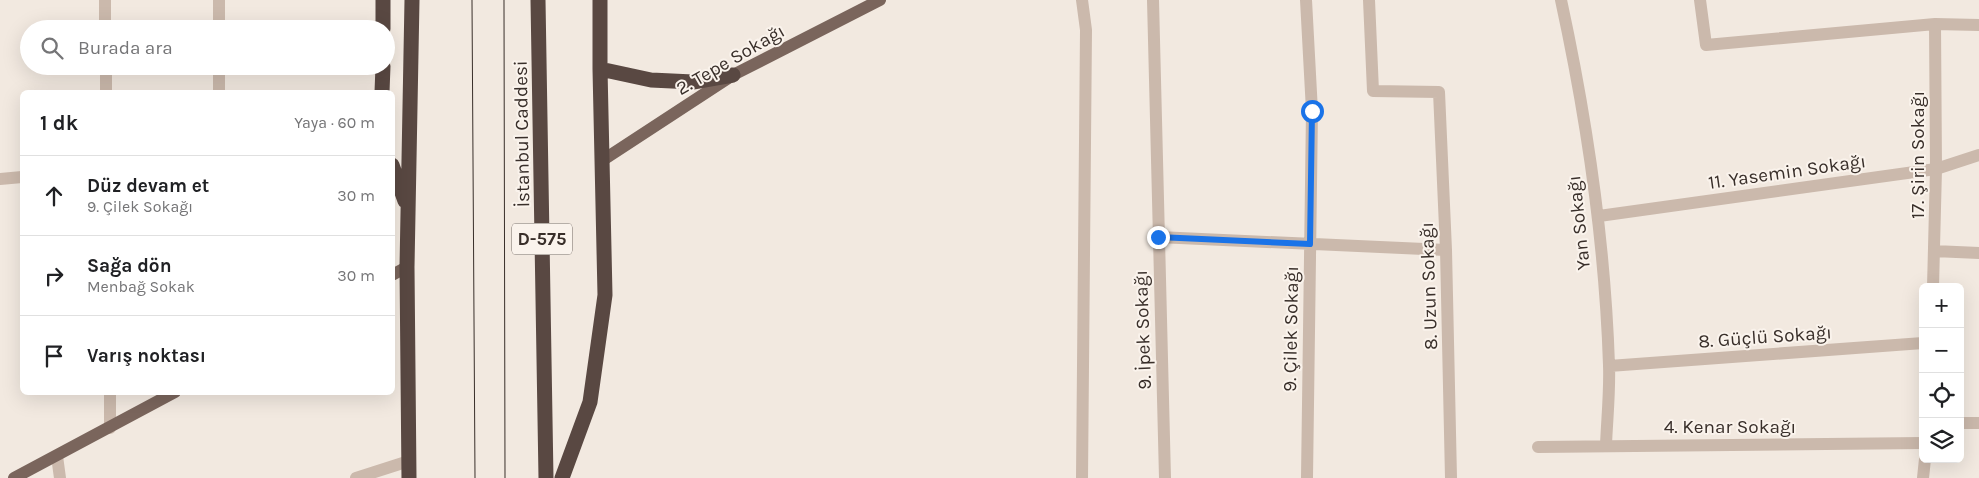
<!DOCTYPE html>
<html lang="tr">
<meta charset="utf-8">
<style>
:root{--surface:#fff;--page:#f2f2f2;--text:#202124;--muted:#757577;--line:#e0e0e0}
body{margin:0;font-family:Karla,sans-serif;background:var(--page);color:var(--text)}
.controls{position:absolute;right:15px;bottom:15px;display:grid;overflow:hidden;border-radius:8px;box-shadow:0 5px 20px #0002}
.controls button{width:45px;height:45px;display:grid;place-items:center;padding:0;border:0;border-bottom:1px solid var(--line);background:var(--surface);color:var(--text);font:25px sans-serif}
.stop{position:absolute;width:15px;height:15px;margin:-11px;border:4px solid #1a73e8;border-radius:50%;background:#fff}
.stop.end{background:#1a73e8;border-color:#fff;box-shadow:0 1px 5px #0008}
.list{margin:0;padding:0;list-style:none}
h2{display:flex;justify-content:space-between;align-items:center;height:65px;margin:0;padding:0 20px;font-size:21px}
h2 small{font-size:16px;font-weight:400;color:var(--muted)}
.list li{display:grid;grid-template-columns:32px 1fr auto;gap:15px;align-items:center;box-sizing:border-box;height:80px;padding:0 20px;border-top:1px solid var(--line)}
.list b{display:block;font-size:19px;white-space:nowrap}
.list p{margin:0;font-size:16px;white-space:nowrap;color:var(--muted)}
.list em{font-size:16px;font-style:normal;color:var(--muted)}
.icon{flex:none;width:28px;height:28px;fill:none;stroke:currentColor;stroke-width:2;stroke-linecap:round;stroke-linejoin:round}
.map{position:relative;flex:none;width:1979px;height:478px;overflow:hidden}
.search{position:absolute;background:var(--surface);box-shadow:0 5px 20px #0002;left:20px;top:20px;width:375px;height:55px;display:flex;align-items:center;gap:12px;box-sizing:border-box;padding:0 18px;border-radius:28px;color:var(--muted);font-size:19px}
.panel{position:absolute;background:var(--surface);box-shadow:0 5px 20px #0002;left:20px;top:90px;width:375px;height:305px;border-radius:8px}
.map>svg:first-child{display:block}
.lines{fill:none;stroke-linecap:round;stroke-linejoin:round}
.minor{stroke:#cbb9ac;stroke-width:12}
.major{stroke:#7a655c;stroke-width:12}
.highway{stroke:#594842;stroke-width:15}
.tram{stroke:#392f2a;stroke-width:1}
.route{stroke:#1a73e8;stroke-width:6}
.labels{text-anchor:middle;stroke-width:4;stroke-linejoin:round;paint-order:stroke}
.shield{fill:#faf3ec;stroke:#736a64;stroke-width:1}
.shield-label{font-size:18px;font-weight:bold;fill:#392f2a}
.street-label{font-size:19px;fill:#392f2a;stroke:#faf3ec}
</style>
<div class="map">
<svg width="1979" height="478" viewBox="0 0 1979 478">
<rect width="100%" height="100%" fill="#f2e9e0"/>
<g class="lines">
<path class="minor" d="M105 0V29
M219 0V29
M1153 0 1165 478
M1306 0 1312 111 1307 478
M1369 0 1373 91 1439 92 1446 250 1451 478
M1561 0C1587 120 1605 242 1609 365 1610 392 1607 419 1606 445
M1700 0 1706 45 1935 24 1979 25
M106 66V92
M219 66V92
M0 179 22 177
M1599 216 1936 169 1979 155
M1158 237 1446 250
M1934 251 1979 253
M1933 287 1936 169 1935 24
M1609 366 1923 343
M110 392V428
M1960 423H1979
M1538 447 1923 443
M57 456 60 478
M356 478 409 461
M1082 478 1086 30 1082 0
M1923 478 1925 459"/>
<path class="major" d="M603 160 733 75 880 0
M392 275 407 267
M14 478 175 392"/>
<path class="highway" d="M383 0V29
M538 0 546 478
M600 69 651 80 693 82 733 75
M382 92 383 66
M392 165 405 201
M409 478 407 267 412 0
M562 478 590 402 605 295 600 69V0"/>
<path class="tram" d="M472 0 475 478
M504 0 505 478"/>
</g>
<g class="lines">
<path class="route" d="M1158 237 1310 244 1312 111"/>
</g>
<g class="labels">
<rect class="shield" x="512" y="223.5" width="60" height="31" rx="4"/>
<g class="shield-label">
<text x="542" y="245">D-575</text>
</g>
<g class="street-label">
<text transform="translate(730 59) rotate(-30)" y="7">2. Tepe Sokağı</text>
<text transform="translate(521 134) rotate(-91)" y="7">İstanbul Caddesi</text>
<text transform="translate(1917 155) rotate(-90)" y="7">17. Şirin Sokağı</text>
<text transform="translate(1787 171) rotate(-8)" y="7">11. Yasemin Sokağı</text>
<text transform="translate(1578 223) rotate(-96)" y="7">Yan Sokağı</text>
<text transform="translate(1428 286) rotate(-92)" y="7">8. Uzun Sokağı</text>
<text transform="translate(1290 329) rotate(-89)" y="7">9. Çilek Sokağı</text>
<text transform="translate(1142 330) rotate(-92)" y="7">9. İpek Sokağı</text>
<text transform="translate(1765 336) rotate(-4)" y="7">8. Güçlü Sokağı</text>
<text x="1730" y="433">4. Kenar Sokağı</text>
</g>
</g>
</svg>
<div class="controls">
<button>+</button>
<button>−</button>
<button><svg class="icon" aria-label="locate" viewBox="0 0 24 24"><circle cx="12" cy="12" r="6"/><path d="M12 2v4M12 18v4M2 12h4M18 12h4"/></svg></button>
<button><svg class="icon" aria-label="layers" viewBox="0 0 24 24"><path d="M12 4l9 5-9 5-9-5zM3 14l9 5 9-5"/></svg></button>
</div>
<div class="stop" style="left:1312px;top:111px"></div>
<div class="stop end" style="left:1158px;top:237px"></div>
<div class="search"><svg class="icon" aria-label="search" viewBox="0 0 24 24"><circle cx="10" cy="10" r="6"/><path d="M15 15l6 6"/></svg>Burada ara</div>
<section class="panel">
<h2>1 dk<small>Yaya · 60 m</small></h2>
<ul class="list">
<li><svg class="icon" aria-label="ahead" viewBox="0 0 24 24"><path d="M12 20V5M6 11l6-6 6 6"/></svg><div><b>Düz devam et</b><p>9. Çilek Sokağı</p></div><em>30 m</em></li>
<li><svg class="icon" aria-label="right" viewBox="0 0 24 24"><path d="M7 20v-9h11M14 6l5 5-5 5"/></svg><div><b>Sağa dön</b><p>Menbağ Sokak</p></div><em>30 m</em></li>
<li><svg class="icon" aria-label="arrive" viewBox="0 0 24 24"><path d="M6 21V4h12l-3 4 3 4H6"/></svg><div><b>Varış noktası</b></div></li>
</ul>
</section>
</div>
